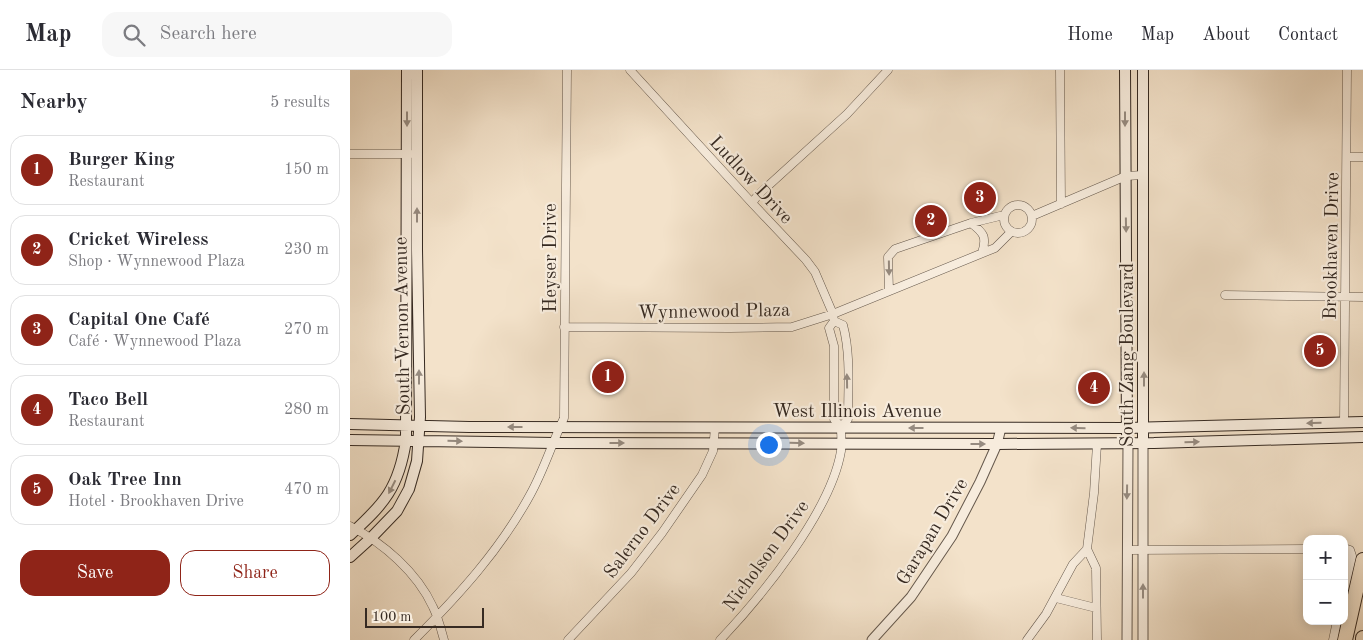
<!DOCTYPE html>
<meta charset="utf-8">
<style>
:root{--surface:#fff;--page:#f7f7f7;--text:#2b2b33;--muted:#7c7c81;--line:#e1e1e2;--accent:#8f2418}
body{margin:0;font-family:"Old Standard TT",serif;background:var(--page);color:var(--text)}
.controls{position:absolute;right:15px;bottom:15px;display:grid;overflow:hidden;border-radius:10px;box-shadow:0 2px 12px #0003}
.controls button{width:45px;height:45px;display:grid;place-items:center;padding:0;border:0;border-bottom:1px solid var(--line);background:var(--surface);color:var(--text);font:25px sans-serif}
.scale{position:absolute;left:15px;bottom:12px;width:119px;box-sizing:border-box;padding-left:5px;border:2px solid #362a22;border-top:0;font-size:14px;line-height:18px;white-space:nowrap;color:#362a22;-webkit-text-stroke:4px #f7ecdd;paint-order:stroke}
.you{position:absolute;left:418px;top:374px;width:18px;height:18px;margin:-12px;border:4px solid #fff;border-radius:50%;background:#1a73e8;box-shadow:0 0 0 8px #1a73e833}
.badge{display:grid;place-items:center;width:32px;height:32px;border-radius:50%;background:var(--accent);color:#fff;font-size:16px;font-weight:700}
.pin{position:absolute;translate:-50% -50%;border:2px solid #fff;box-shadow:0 1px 5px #0006}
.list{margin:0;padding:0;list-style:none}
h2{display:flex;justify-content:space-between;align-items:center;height:65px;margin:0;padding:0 20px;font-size:21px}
h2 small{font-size:16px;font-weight:400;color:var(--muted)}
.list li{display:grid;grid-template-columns:32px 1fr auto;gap:15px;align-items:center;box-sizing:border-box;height:70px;margin:0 10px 10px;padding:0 10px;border:1px solid var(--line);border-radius:15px}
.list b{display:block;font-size:19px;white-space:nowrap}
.list p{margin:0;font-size:16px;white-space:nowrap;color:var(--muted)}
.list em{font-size:16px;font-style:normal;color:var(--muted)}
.actions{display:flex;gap:10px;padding:15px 20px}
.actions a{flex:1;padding:11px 0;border:1px solid var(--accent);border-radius:15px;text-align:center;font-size:18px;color:var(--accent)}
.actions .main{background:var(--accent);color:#fff}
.icon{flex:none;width:28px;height:28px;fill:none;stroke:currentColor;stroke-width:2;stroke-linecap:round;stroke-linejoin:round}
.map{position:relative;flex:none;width:1013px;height:570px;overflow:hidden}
header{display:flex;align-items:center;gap:30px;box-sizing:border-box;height:70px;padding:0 25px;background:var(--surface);border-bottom:1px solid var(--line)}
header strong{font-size:24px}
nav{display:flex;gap:28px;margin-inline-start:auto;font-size:18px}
.search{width:350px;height:45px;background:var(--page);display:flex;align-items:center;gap:12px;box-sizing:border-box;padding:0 18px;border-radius:15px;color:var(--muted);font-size:19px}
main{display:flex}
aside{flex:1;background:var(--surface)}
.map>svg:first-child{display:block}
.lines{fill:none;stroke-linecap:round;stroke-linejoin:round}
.minor-casing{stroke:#65584c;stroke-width:9}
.tertiary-casing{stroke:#65584c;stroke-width:11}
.secondary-casing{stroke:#362a22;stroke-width:12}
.motorway-casing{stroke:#362a22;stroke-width:16}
.minor{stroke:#f7ecdd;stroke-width:8}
.tertiary{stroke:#f7ecdd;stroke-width:9}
.secondary{stroke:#f7ecdd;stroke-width:10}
.motorway{stroke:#f3e2ca;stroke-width:14}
.oneway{fill:#968b80}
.labels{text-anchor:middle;stroke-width:4.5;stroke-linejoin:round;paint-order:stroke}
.street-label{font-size:19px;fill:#362a22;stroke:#f7ecdd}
</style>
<header>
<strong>Map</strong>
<div class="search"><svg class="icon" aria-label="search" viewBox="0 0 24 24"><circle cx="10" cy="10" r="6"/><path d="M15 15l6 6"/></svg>Search here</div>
<nav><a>Home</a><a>Map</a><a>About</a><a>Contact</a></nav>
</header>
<main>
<aside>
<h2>Nearby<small>5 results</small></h2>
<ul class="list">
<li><span class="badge">1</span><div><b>Burger King</b><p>Restaurant</p></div><em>150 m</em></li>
<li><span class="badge">2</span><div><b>Cricket Wireless</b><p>Shop · Wynnewood Plaza</p></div><em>230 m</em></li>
<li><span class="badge">3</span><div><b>Capital One Café</b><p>Café · Wynnewood Plaza</p></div><em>270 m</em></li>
<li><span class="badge">4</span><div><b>Taco Bell</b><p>Restaurant</p></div><em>280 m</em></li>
<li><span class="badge">5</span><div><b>Oak Tree Inn</b><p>Hotel · Brookhaven Drive</p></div><em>470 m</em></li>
</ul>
<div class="actions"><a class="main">Save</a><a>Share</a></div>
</aside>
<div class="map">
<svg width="1013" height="570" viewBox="0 0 1013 570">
<rect width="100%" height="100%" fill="#f3e2ca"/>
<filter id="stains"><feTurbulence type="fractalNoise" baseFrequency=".004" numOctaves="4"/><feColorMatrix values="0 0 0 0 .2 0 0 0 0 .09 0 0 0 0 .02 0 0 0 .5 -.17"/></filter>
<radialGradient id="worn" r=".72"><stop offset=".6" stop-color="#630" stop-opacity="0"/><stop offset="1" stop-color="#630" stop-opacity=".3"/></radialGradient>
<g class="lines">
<g class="minor-casing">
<path id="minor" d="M280 0 402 133 456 190 465 202 483 244 484 251 479 258 484 276V349L491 357
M710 0 711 134
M0 84H60
M997 87H1013
M402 133 408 125 497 44 538 0
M654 149a14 14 0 1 1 28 0a14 14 0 1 1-28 0Z
M682 146 776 106 793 105
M621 153C634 163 637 167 632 183
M539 221 538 187 545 179 621 153 654 145
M875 225 1013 227
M484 251 493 255C501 285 498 319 498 349L491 357
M214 257 380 258 442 257 483 244 645 178 661 162
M994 353 997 0
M0 456C33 473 67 502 83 537 88 547 91 559 94 570
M994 478 1000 480 1002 486 994 520
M737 479 746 498 747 570
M777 480 957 479
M706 528 746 538
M64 570C109 525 150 480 180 425 194 400 202 373 214 348L217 0
M218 570 281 503 312 463 352 405 363 381 365 357
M370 570C412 526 481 441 491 381 492 373 491 365 491 357
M677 570 696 544 723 494 737 479 744 423 747 374
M983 570 987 551"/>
</g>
<g class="tertiary-casing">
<path id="tertiary" d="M522 570 561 527 602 466 630 412 647 374 651 358
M777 570 778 373
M793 570V373"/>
</g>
<g class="secondary-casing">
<path id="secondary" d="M775 0 777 364
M793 0V373
M0 354 119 357 777 358 1013 352
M0 370 203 373 647 374 804 373 1013 367
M0 465C34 434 49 418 56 370L57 0
M0 487 21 468 47 441 59 419 67 391 70 347 67 180V0"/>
</g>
<g class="motorway-casing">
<path id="motorway" d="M995 570 1013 490
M1013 570V568"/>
</g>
<use href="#minor" class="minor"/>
<use href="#tertiary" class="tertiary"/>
<use href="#secondary" class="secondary"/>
<use href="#motorway" class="motorway"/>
</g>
<defs><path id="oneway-solid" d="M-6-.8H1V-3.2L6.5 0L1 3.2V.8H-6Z" transform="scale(1.25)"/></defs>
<g class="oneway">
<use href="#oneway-solid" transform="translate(57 49) rotate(90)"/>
<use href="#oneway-solid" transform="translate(775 49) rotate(90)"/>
<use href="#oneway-solid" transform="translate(67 145) rotate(-90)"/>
<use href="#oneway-solid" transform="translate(776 155) rotate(89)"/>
<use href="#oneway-solid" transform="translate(539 198) rotate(89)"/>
<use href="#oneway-solid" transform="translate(69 307) rotate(-90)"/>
<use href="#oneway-solid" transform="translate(794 309) rotate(-90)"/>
<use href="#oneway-solid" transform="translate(497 311) rotate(-91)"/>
<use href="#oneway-solid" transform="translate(964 353) rotate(179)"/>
<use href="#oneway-solid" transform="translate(165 357) rotate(180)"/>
<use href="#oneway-solid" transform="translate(566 358) rotate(-180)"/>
<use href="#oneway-solid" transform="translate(728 358) rotate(-179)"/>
<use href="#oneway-solid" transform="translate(105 371) rotate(1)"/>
<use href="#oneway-solid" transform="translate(842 372) rotate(-2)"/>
<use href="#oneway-solid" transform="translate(267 373)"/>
<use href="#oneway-solid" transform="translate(447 373) rotate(1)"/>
<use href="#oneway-solid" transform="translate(628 374)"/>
<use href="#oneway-solid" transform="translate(42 417) rotate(117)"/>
<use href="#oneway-solid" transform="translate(777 422) rotate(91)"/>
<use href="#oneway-solid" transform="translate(793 521) rotate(-90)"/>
</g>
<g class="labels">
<g class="street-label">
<text transform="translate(402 109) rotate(47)" y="7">Ludlow Drive</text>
<text transform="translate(980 176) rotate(-89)" y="7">Brookhaven Drive</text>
<text transform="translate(199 188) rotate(-90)" y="7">Heyser Drive</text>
<text transform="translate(364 240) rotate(-1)" y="7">Wynnewood Plaza</text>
<text transform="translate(51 256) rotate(-91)" y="7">South Vernon Avenue</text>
<text transform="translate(776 285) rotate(-90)" y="7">South Zang Boulevard</text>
<text x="507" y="347">West Illinois Avenue</text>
<text transform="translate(291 460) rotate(-53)" y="7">Salerno Drive</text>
<text transform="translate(581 461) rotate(-59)" y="7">Garapan Drive</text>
<text transform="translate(415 485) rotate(-54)" y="7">Nicholson Drive</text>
</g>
</g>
<rect width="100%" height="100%" filter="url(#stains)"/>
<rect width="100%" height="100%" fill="url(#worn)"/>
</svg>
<div class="controls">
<button>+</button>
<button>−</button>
</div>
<div class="scale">100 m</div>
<div class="you"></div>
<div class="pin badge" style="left:258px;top:307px">1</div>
<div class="pin badge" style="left:581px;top:151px">2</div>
<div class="pin badge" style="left:630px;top:128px">3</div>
<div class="pin badge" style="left:744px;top:318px">4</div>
<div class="pin badge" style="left:970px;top:281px">5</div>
</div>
</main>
